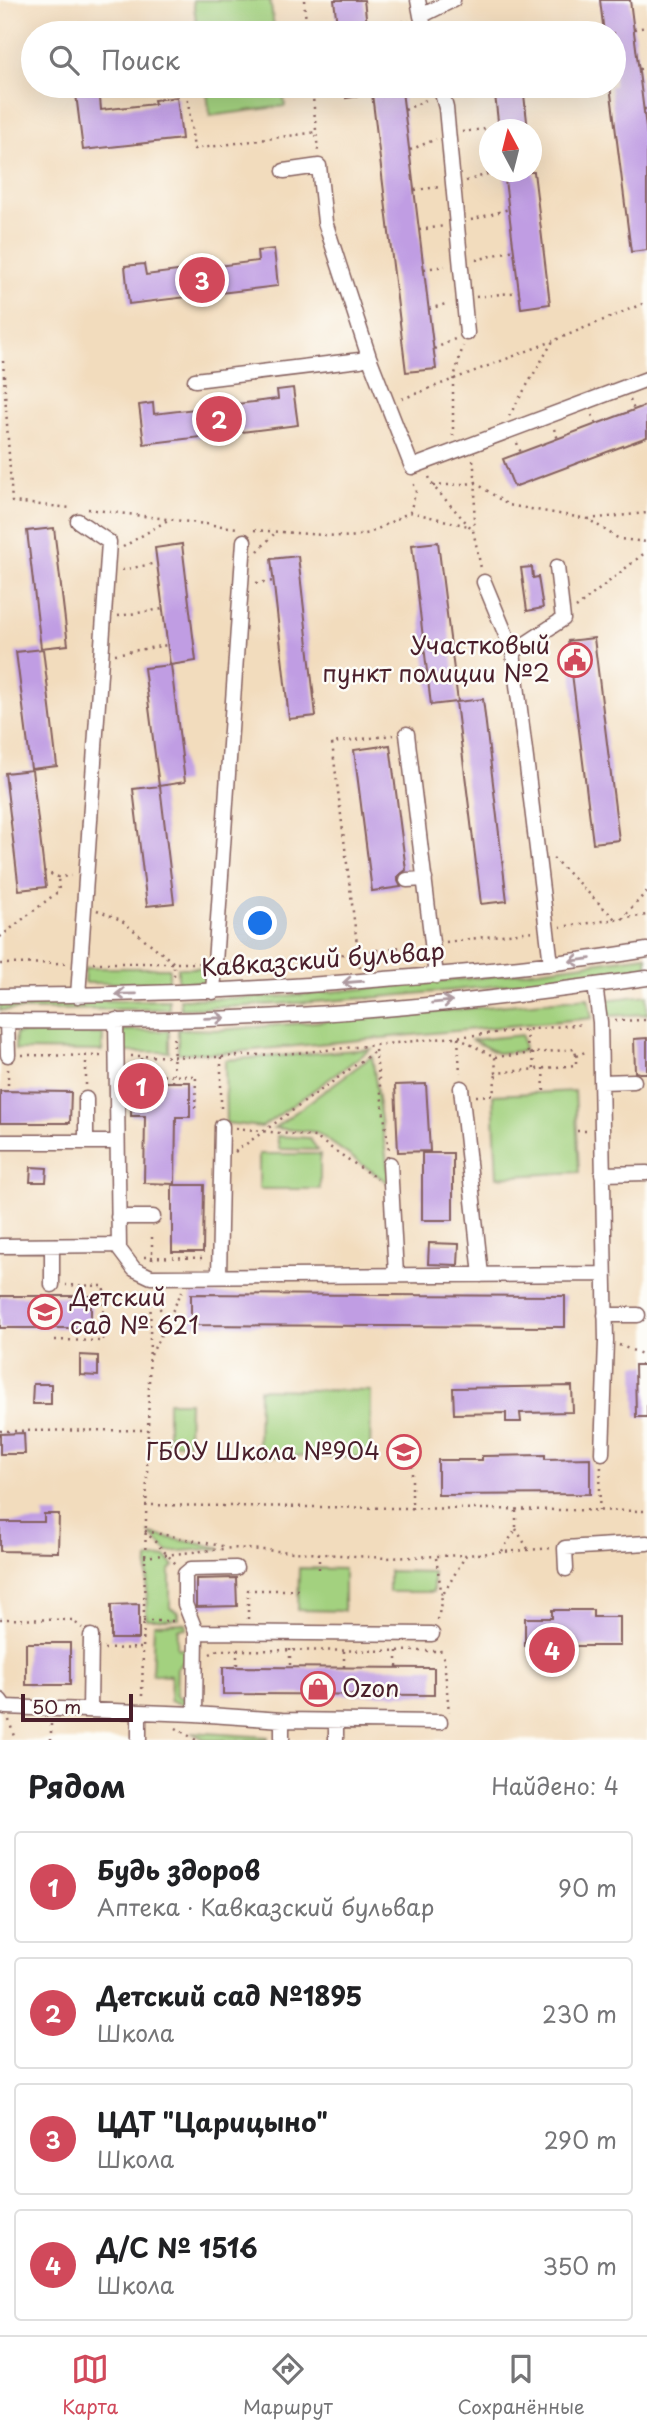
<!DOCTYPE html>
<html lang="ru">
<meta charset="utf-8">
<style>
:root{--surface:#fff;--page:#f6f6f6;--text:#202124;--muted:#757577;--line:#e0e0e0;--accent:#d1495b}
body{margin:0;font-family:"Playpen Sans",sans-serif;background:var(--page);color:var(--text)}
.compass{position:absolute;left:479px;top:119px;width:63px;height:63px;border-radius:50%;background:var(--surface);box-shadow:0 7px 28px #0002;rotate:353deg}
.scale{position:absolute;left:21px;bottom:18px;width:112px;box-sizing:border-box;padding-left:7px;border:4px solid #4a1f2b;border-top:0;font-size:19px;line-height:24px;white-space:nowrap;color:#4a1f2b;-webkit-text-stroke:5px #fdfcf7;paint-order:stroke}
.you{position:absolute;left:261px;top:924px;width:24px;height:24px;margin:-18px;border:5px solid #fff;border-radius:50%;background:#1a73e8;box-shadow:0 0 0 10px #1a73e833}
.badge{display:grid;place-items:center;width:46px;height:46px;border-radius:50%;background:var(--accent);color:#fff;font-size:23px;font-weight:700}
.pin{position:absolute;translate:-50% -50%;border:4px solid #fff;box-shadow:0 2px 7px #0006}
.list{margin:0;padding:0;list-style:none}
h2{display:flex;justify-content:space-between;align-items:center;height:91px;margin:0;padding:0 28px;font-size:30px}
h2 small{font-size:23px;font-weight:400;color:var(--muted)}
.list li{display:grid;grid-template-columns:46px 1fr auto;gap:21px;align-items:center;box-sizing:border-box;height:112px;margin:0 14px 14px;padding:0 14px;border:2px solid var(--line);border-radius:7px}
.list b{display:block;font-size:26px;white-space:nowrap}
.list p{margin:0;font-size:23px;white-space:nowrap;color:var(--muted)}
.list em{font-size:23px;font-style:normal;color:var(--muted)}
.icon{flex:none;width:38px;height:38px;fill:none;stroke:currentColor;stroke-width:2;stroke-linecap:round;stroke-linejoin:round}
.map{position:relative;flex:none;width:647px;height:1740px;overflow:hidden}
.search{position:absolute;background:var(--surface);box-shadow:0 7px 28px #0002;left:21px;right:21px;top:21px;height:77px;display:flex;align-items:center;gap:18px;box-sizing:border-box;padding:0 24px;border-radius:38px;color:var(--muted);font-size:26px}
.sheet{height:595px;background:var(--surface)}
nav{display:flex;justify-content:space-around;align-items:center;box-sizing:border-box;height:98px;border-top:2px solid var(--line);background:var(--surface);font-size:19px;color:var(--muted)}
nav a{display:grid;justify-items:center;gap:4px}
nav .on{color:var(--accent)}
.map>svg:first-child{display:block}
.green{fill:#a3d17f;stroke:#767855;stroke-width:2}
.building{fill:#c09de3}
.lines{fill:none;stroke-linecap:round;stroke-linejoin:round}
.minor-casing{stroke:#85615e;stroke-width:17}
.path{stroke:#85615e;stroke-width:2.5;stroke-dasharray:2 5;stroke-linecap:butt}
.minor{stroke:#fff;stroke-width:14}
.oneway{stroke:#ae9aa0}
.labels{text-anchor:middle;stroke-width:5;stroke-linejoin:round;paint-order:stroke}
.poi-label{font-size:24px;fill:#4a1f2b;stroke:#fdfcf7;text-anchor:end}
.street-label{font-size:24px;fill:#4a1f2b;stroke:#fdfcf7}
</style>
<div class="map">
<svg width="647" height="1740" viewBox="0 0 647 1740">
<rect width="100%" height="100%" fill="#fdfcf7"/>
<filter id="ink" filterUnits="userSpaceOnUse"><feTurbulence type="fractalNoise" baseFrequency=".0143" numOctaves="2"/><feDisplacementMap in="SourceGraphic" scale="14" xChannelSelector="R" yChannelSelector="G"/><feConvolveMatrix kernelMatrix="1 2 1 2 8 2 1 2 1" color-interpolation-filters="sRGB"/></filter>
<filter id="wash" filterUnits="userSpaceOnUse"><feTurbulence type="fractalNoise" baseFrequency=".00686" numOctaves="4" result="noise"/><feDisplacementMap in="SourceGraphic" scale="28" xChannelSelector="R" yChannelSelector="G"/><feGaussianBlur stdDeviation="1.57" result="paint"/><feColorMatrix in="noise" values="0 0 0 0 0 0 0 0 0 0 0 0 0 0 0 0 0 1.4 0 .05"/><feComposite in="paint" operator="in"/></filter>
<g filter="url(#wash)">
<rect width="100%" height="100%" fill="#f2dcbd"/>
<path class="green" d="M193 0H270L275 33H198Z
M206 86H282L285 106 210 116Z
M647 956V967C492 989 336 1003 181 1009L180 999 277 997 485 977Z
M85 968H169V983H87L84 981Z
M178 968H209V979L205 982 178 983Z
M647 995V1014L606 1016 603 1000Z
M588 998 592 1018 221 1053H178V1029L221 1030Z
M169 1000V1009L0 1010V1002Z
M122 1030 169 1031V1052H122Z
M16 1033 103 1034 102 1051 15 1050Z
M522 1035 524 1051 497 1053 472 1040Z
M371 1049 262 1127 226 1123 225 1060Z
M372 1056 390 1184 316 1132 274 1128Z
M575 1091 579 1172 497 1177 493 1095Z
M277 1136 309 1138 318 1150 279 1149Z
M259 1154H320V1189H259Z
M259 1389 371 1391 370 1457 258 1456Z
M168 1402H189L188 1443H168Z
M150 1534 221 1548 168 1552Z
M166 1557 174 1566 170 1570V1608L178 1612 179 1619H146L148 1559Z
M299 1568 344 1569V1611L298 1610Z
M389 1571 433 1572V1592H389Z
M186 1623 187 1628 178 1629 177 1648 188 1650V1657L177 1668 176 1696 190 1700 189 1706 170 1701 171 1675 152 1674 154 1624Z
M191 1732 268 1737V1740H206Z"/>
<g id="blocks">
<path class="building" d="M334 0H364L368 33H338Z
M600 0H630L647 136V250L631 252 610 86H614V33H604Z
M75 86H99L101 110 155 104 154 100 177 97 182 139 83 150Z
M345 86H379V94L402 91 436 369 406 372 372 94 346 98Z
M494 86H523L528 130H499Z
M504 172H534L550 304 521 308Z
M274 249 278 286 129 304 125 266 144 264 146 275 258 261 257 251Z
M293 388 298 425 144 444 139 405 153 403 154 414 278 399 277 390Z
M647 405V437L514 487 503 459Z
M54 528 68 645 41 648 27 531Z
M438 542 458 702 483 699 507 901 481 904 456 702 431 705 412 545Z
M182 544 196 661 170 665 155 548Z
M298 556 316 716 289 719 271 559Z
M532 567 533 578 538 577 543 608 527 611 521 568Z
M594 638 619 840 593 843 568 641Z
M43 649 57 766 31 769 16 652Z
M171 665 185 782 159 786 144 668Z
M390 745 406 870 398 876V881L401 887 372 891 354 750Z
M32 770 46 887 19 890 5 773Z
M160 786 174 903 147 906 133 789Z
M647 1038V1073H640L635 1072 634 1039Z
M132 1082H190V1117H176L175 1184 144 1183 145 1116H131Z
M426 1084 430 1151 398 1152 395 1085Z
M0 1091 71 1092 70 1123H0Z
M422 1153H453V1220H422Z
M31 1167 47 1168 46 1182H30Z
M172 1185H204L203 1252H172Z
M429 1243 459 1244 458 1265 428 1264Z
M191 1294 565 1296V1327L191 1325Z
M0 1296H91V1328H0Z
M80 1355 98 1356V1376L80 1375Z
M635 1365H647V1417H636Z
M33 1384H51V1404H32Z
M572 1386 573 1412 520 1413 521 1422H506V1413L454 1414 453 1388Z
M24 1433 25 1454H0V1434Z
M545 1455V1459L590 1458V1494L438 1495V1460H482V1456Z
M44 1514H59L58 1552 0 1551V1522H44Z
M236 1578 237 1606 196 1607V1579Z
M139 1604V1639H111V1605Z
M552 1610H593V1617H620V1646H525V1618H552Z
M26 1643H70V1685H26Z
M223 1667 434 1668V1695L223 1694Z"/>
</g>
</g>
<g filter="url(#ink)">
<use href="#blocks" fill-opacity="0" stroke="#85615e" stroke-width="2"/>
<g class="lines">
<g class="minor-casing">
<path id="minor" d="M418 0 421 16 453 0
M421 16 426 33
M440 86 446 108 467 333
M284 171 319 166 325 222 369 357 412 467 647 379
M195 380 360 360 369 357
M484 582 513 652 551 964
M513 652 563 619 557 567
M407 734 436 976
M407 880 425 879
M595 985 600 1022 606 1341 602 1453
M213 992 244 541
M0 996C121 995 241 991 361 981 457 973 552 966 647 950
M78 996 109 542 78 521
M116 1020 119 1249 134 1269 151 1277 604 1274
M0 1021C99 1022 199 1021 298 1015 414 1009 531 994 647 978
M7 1021 8 1055
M601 1082 634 1081
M461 1088 481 1275
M0 1142H116
M86 1142V1099
M390 1164 396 1275
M602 1174 647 1173
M118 1217H153
M0 1246 119 1245
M52 1246V1285
M219 1276 222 1126
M605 1315H638
M566 1569 565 1548 647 1543
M196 1632 185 1604V1574L191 1569 236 1568
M432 1634 196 1632 195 1714 282 1720 440 1722
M0 1700 5 1707 195 1714
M90 1710 91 1636
M139 1712V1740
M336 1721V1740
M282 1740V1720"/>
</g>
<path class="path" d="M304 0 307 33
M634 29 647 27
M369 33 409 20
M639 69 647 68
M186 86 194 149 317 132
M312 86 318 152
M456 90 494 86
M644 109H647
M405 110 430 98
M462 132 499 127
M410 150 436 139
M466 181 494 172
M415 190 439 187
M471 220 509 209
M419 230 444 226
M476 260 514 250
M424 269 445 266
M476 297 519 292
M429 309 449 303
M434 349 455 339
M3 361 12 502 71 508
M402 399 553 341
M630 400 634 410
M592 415 596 424
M509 416 553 341 647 302
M554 429 558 439
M453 436V381L463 346
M517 443 521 453
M473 460 476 483 473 530
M429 477 433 486 473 530 481 568
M433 486 476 483 508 505 588 519 619 539 647 542
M88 509 237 528
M410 512 468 526
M588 519 647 513
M254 530 350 537 370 533 410 512 416 491 413 482
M123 547 168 520
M258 551 275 533
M122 570 157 563
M256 583 274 581
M576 608 647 551
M118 616 163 609
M115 654 167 645
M553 858 616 920
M44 871 58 877 71 876
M97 910 121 920 174 963V977
M622 919 647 891
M560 927 647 915
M0 937 59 891 58 877
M446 942 533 931
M93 963H202
M230 963 298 960 418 945
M0 964 66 963
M360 968 332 743 393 735
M615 1021 647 1020
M526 1030 528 1053
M458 1038 495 1057 496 1073 576 1065V1056L585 1052
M458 1038 460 1073
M375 1050 389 1151
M533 1053 534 1070
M22 1055 103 1056
M131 1056 221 1057 296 1053 584 1024
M221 1057V1113
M495 1057 575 1049 576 1056
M543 1068 544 1092
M8 1069V1091
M141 1074V1056
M135 1075 196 1076 195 1112
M173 1082 174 1033
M86 1085V1057
M476 1096 493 1095 496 1074
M236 1128 315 1137 377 1179
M577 1131H588
M235 1152 375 1051
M144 1257 204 1258
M152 1260V1232
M151 1297 168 1319
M55 1340 103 1341 104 1286 66 1285
M619 1345 647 1356
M151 1355 182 1291
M0 1431 148 1430 151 1291
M412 1466V1509
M145 1505 647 1511
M599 1511 601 1466
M516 1529 528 1549
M145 1531 227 1547
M145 1531 176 1564
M502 1551 516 1529V1510
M319 1553V1569
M144 1557 232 1548 386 1558 466 1555
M436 1558 442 1596
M0 1619 72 1620 82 1628
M248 1619V1590H298
M438 1620 442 1596 466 1555 552 1548
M143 1621H178
M104 1649 143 1648
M237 1649V1667
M290 1649V1667
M440 1650 444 1659 449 1712
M210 1654 218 1650 440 1651
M344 1667V1650
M397 1667V1650
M142 1696 148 1430
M9 1720 15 1740
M176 1728 196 1740
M51 1740V1722"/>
<use href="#minor" class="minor"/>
</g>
<defs><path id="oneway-shaft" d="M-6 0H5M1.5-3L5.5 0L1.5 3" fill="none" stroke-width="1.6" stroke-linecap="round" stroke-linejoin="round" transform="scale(1.75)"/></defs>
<g class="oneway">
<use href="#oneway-shaft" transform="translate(580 960) rotate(172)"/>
<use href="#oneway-shaft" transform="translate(353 982) rotate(175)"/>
<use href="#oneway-shaft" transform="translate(126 994) rotate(179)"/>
<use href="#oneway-shaft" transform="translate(442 1002) rotate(-6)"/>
<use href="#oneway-shaft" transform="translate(215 1018) rotate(-2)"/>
</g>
</g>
<defs>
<g id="civic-ring" transform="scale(1.75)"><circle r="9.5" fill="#fdfcf7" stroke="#d1495b" stroke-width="1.5"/><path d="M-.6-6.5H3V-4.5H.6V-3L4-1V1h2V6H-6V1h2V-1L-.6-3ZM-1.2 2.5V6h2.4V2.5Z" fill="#d1495b"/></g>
<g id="school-ring" transform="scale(1.75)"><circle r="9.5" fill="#fdfcf7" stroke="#d1495b" stroke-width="1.5"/><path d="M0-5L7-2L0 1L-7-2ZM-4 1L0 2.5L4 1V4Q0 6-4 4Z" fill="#d1495b"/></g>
<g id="shop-ring" transform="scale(1.75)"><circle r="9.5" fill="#fdfcf7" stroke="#d1495b" stroke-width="1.5"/><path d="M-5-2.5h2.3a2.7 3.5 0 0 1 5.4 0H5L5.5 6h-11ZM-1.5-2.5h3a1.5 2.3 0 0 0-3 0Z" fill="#d1495b"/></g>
</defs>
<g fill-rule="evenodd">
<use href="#civic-ring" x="575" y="660"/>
<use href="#school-ring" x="45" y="1312"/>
<use href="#school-ring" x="404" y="1452"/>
<use href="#shop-ring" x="318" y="1689"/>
</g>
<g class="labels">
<g class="poi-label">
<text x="550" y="654">Участковый<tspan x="550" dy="28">пункт полиции №2</tspan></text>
<text x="70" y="1306" text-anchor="start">Детский<tspan x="70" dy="28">сад № 621</tspan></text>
<text x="380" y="1460">ГБОУ Школа №904</text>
<text x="342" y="1697" text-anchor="start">Ozon</text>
</g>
<g class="street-label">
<text transform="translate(323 960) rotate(-4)" y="8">Кавказский бульвар</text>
</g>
</g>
</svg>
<svg class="compass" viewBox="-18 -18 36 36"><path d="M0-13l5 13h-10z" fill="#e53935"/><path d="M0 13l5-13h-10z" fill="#757577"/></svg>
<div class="scale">50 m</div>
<div class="you"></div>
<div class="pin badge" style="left:141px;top:1086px">1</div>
<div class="pin badge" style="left:219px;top:419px">2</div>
<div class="pin badge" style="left:202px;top:280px">3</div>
<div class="pin badge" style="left:552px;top:1650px">4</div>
<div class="search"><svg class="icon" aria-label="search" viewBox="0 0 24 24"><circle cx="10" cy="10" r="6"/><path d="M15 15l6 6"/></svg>Поиск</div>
</div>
<section class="sheet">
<h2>Рядом<small>Найдено: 4</small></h2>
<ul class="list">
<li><span class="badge">1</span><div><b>Будь здоров</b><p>Аптека · Кавказский бульвар</p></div><em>90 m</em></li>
<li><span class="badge">2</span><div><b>Детский сад №1895</b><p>Школа</p></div><em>230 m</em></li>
<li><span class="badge">3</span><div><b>ЦДТ &quot;Царицыно&quot;</b><p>Школа</p></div><em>290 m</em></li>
<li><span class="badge">4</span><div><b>Д/C № 1516</b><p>Школа</p></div><em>350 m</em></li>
</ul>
</section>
<nav>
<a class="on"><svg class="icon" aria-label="map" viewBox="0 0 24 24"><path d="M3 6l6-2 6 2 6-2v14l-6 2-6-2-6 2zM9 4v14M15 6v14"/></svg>Карта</a>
<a><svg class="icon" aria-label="directions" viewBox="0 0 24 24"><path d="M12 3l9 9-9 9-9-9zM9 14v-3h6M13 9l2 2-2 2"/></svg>Маршрут</a>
<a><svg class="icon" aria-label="saved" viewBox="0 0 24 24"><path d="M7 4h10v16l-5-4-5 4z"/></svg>Сохранённые</a>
</nav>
